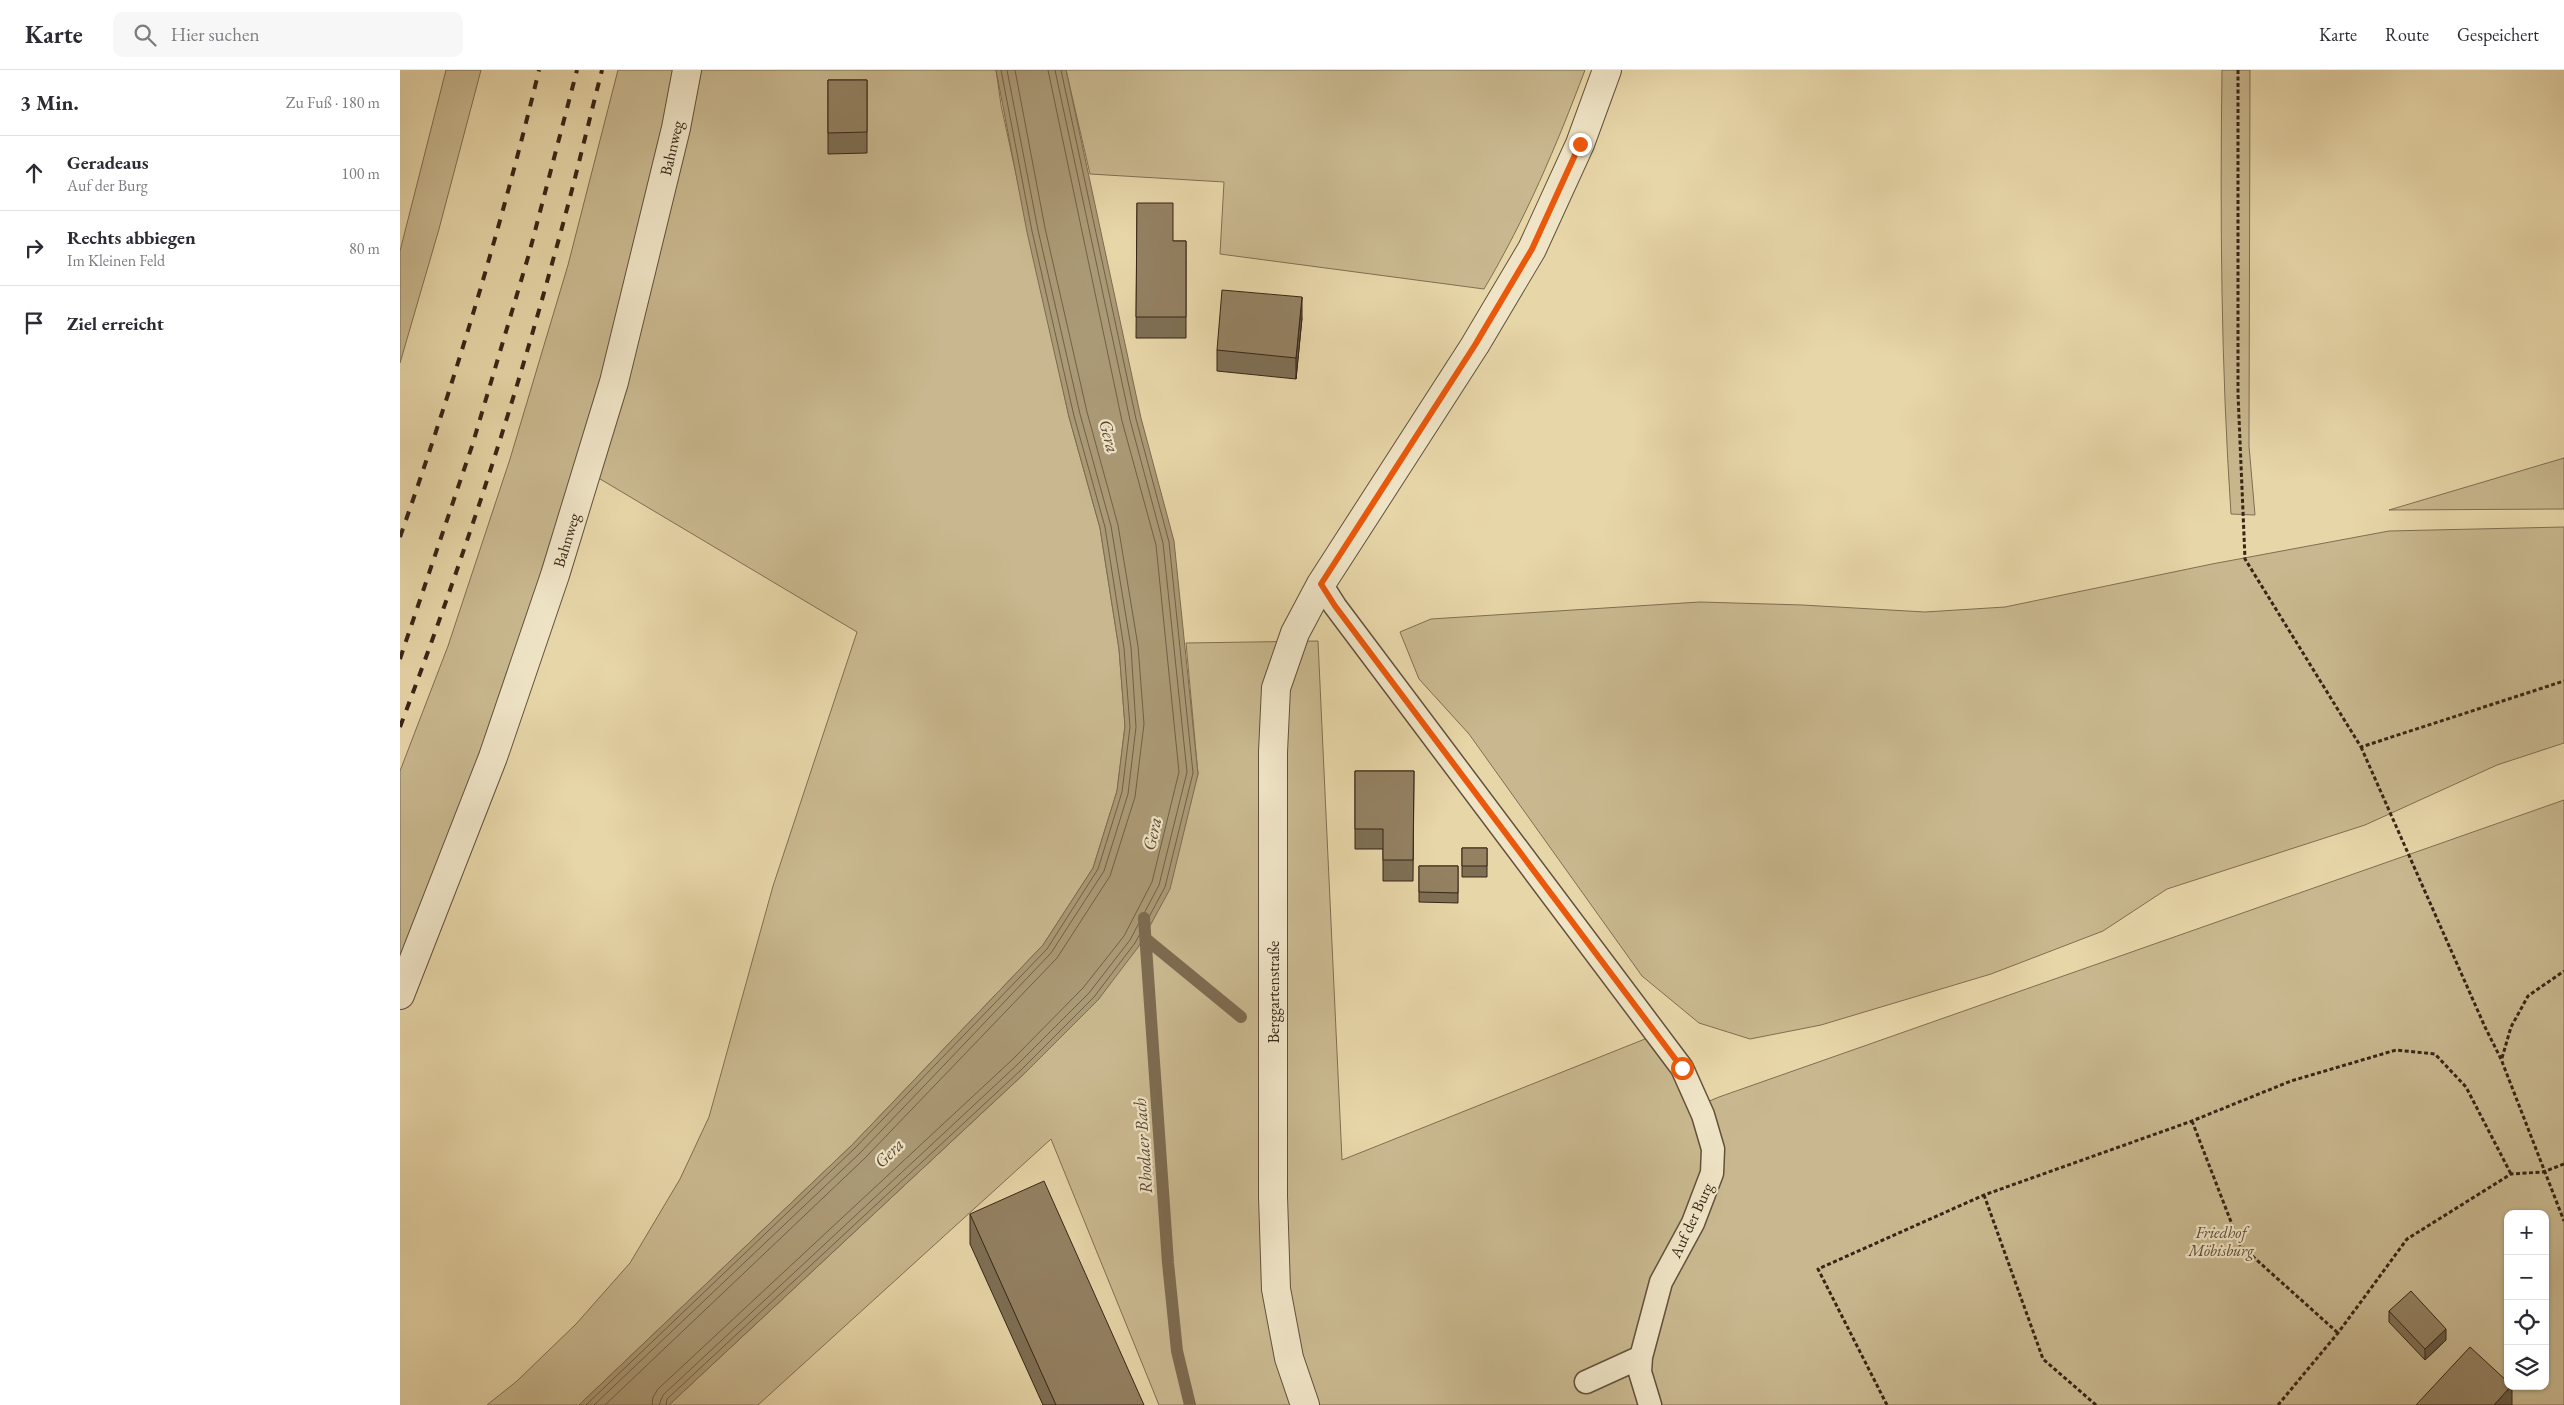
<!DOCTYPE html>
<html lang="de">
<meta charset="utf-8">
<style>
:root{--surface:#fff;--page:#f7f7f7;--text:#2b2b33;--muted:#7c7c81;--line:#e1e1e2}
body{margin:0;font-family:"EB Garamond",serif;background:var(--page);color:var(--text)}
.controls{position:absolute;right:15px;bottom:15px;display:grid;overflow:hidden;border-radius:10px;box-shadow:0 1px 4px #0004}
.controls button{width:45px;height:45px;display:grid;place-items:center;padding:0;border:0;border-bottom:1px solid var(--line);background:var(--surface);color:var(--text);font:25px sans-serif}
.stop{position:absolute;width:15px;height:15px;margin:-11px;border:4px solid #ea580c;border-radius:50%;background:#fff}
.stop.end{background:#ea580c;border-color:#fff;box-shadow:0 1px 5px #0008}
.list{margin:0;padding:0;list-style:none}
h2{display:flex;justify-content:space-between;align-items:center;height:65px;margin:0;padding:0 20px;font-size:21px}
h2 small{font-size:16px;font-weight:400;color:var(--muted)}
.list li{display:grid;grid-template-columns:32px 1fr auto;gap:15px;align-items:center;box-sizing:border-box;height:75px;padding:0 20px;border-top:1px solid var(--line)}
.list b{display:block;font-size:19px;white-space:nowrap}
.list p{margin:0;font-size:16px;white-space:nowrap;color:var(--muted)}
.list em{font-size:16px;font-style:normal;color:var(--muted)}
.icon{flex:none;width:28px;height:28px;fill:none;stroke:currentColor;stroke-width:2;stroke-linecap:round;stroke-linejoin:round}
.map{position:relative;flex:none;width:2164px;height:1335px;overflow:hidden}
header{display:flex;align-items:center;gap:30px;box-sizing:border-box;height:70px;padding:0 25px;background:var(--surface);border-bottom:1px solid var(--line)}
header strong{font-size:24px}
nav{display:flex;gap:28px;margin-inline-start:auto;font-size:18px}
.search{width:350px;height:45px;background:var(--page);display:flex;align-items:center;gap:12px;box-sizing:border-box;padding:0 18px;border-radius:10px;color:var(--muted);font-size:19px}
main{display:flex}
aside{flex:1;background:var(--surface)}
.map>svg:first-child{display:block}
.green{fill:#c9b88f;stroke:#806e52;fill-rule:evenodd}
.water{fill:#ab9a76;stroke:#7d6b50}
.lines{fill:none;stroke-linecap:round;stroke-linejoin:round}
.shore{stroke:#716046;stroke-width:1}
.stream{stroke:#7d6b50;stroke-width:12}
.service-casing{stroke:#63513a;stroke-width:25}
.minor-casing{stroke:#63513a;stroke-width:30}
.path{stroke:#372516;stroke-width:3;stroke-dasharray:4 2.5;stroke-linecap:butt}
.service{stroke:#efe4c6;stroke-width:22}
.minor{stroke:#efe4c6;stroke-width:28}
.rail{stroke:#372516;stroke-width:4;stroke-dasharray:9 9;stroke-linecap:butt}
.wall{fill:#7e6f54;stroke:#372516}
.shaded-wall{fill:#675a45;stroke:#372516}
.building{fill:#938162;stroke:#372516}
.route{stroke:#ea580c;stroke-width:6}
.labels{text-anchor:middle;stroke-width:4.5;stroke-linejoin:round;paint-order:stroke}
.street-label{font-size:16px;fill:#372516;stroke:#efe4c6}
.park-label{font-size:16px;font-style:italic;fill:#5c4a34;stroke:#efe4c6}
.water-label{font-size:18px;font-style:italic;fill:#5a4833;stroke:#efe4c6}
</style>
<header>
<strong>Karte</strong>
<div class="search"><svg class="icon" aria-label="search" viewBox="0 0 24 24"><circle cx="10" cy="10" r="6"/><path d="M15 15l6 6"/></svg>Hier suchen</div>
<nav><a>Karte</a><a>Route</a><a>Gespeichert</a></nav>
</header>
<main>
<aside>
<h2>3 Min.<small>Zu Fuß · 180 m</small></h2>
<ul class="list">
<li><svg class="icon" aria-label="ahead" viewBox="0 0 24 24"><path d="M12 20V5M6 11l6-6 6 6"/></svg><div><b>Geradeaus</b><p>Auf der Burg</p></div><em>100 m</em></li>
<li><svg class="icon" aria-label="right" viewBox="0 0 24 24"><path d="M7 20v-9h11M14 6l5 5-5 5"/></svg><div><b>Rechts abbiegen</b><p>Im Kleinen Feld</p></div><em>80 m</em></li>
<li><svg class="icon" aria-label="arrive" viewBox="0 0 24 24"><path d="M6 21V4h12l-3 4 3 4H6"/></svg><div><b>Ziel erreicht</b></div></li>
</ul>
</aside>
<div class="map">
<svg width="2164" height="1335" viewBox="0 0 2164 1335">
<rect width="100%" height="100%" fill="#e7d6a8"/>
<filter id="stains"><feTurbulence type="fractalNoise" baseFrequency=".004" numOctaves="4"/><feColorMatrix values="0 0 0 0 .2 0 0 0 0 .09 0 0 0 0 .02 0 0 0 .5 -.17"/></filter>
<radialGradient id="worn" r=".72"><stop offset=".6" stop-color="#630" stop-opacity="0"/><stop offset="1" stop-color="#630" stop-opacity=".3"/></radialGradient>
<path class="green" d="M46 0H81L39 159 0 293V181Z
M218 0H596L601 35 669 347 700 458 719 579 725 656 717 721 693 798 643 875 452 1075 179 1335H87L117 1311 176 1254 230 1193 280 1109 309 1047 373 816 457 562 180 397 147 502 0 901V701L48 576 110 389 168 195Z
M666 0H1185C1156 77 1126 148 1084 219L820 184 824 112 690 104Z
M1822 0H1850L1849 376 1855 445 1831 444C1821 296 1820 148 1822 0Z
M2164 388V439L1989 440Z
M2164 457V673L2097 695 1965 755 1767 819 1703 861 1591 904 1421 955 1350 969 1299 953 1242 906 1069 664 1019 609 1000 562 1031 549 1300 532 1402 535 1525 542 1605 537 1812 494 1989 461Z
M918 571 942 1090 1250 967 1295 1037 1319 1027 2164 730V1335H759L651 1069 358 1335H269L626 1002 698 930 786 746 798 704 786 573ZM2108 1144H2145V1316H2108Z"/>
<path class="water" d="M596 0H666L741 348 774 471 798 704 770 819 739 876 698 930 626 1002 269 1335H179L452 1075 643 875 693 798 717 721 725 656 719 579 700 458 669 347 627 162Z"/>
<g class="lines">
<path class="shore" d="M186 1335 455 1078 647 879 698 799 722 722 730 657 724 578 705 457 674 346 632 161 601 0
M194 1335 460 1083 651 883 704 801 728 724 736 657 731 577 711 456 680 344 638 160 607 0
M205 1335 465 1088 657 888 710 806 735 727 744 654 738 576 718 455 687 342 645 158 615 0
M252 1335 253 1327 258 1319 613 989 683 918 724 866 752 812 779 702 756 475 722 351 648 0
M259 1335 263 1325 618 994 689 923 730 870 759 815 787 702 763 473 730 350 655 0
M266 1335 267 1329 622 999 694 927 735 873 765 817 793 703 769 472 736 349 661 0"/>
<path class="stream" d="M744 848 768 1193 777 1281 790 1335
M746 869 841 947"/>
<g class="service-casing">
<path id="service" d="M921 514 935 536 1282 998 1303 1045 1313 1079 1312 1103 1293 1153 1261 1212 1241 1287 1240 1302 1250 1335
M1186 1312 1241 1287"/>
</g>
<g class="minor-casing">
<path id="minor" d="M0 925 93 687 155 505 214 312 276 58 287 0
M905 1335 889 1288 876 1219 873 1127V682L876 618 895 563 921 514 1075 275 1132 179 1180 74 1207 0"/>
</g>
<path class="path" d="M1838 0V324L1845 489 1961 677 2164 611
M1961 677 2085 957 2101 989 2164 1151
M2102 988 2111 957 2128 926 2164 901
M1792 1051 1840 1175 1938 1263
M1584 1125 1643 1289 1696 1335
M1487 1335 1418 1199 1584 1125 1792 1051 1891 1011 1996 980 2035 984 2066 1017 2111 1104
M1878 1335 1938 1263 2007 1169 2111 1104 2143 1102 2164 1094"/>
<use href="#service" class="service"/>
<use href="#minor" class="minor"/>
<path class="rail" d="M0 467C54 314 101 158 139 0
M0 589 72 376 129 184 177 0
M0 657C58 504 110 348 153 190 171 127 186 63 202 0"/>
</g>
<path class="wall" d="M428 10H467V83L428 84Z
M737 133 773 171H786V268H736Z
M902 248 896 309 817 301V280Z
M955 701H1014L1013 811H983V779H955Z
M1062 778H1087V807H1062Z
M1019 796H1058V833L1019 832Z
M570 1144 744 1335H643L570 1174Z
M1989 1241 2046 1270 2025 1290 1989 1252Z"/>
<path class="shaded-wall" d="M902 227V248L896 309V288Z
M2046 1259V1270L2025 1290V1279Z
M2111 1316H2112V1335H2094Z"/>
<path class="building" d="M428 10H467V62L428 63Z
M737 133H773V171H786V247H736Z
M822 220 902 227 896 288 817 280Z
M955 701H1014L1013 790H983V759H955Z
M1062 778H1087V796H1062Z
M1019 796H1058V823L1019 822Z
M644 1111 744 1335H656L570 1144Z
M2011 1221 2046 1259 2025 1279 1989 1241Z
M2070 1277 2108 1312V1316H2111L2094 1335H2016Z"/>
<g class="lines">
<path class="route" d="M1180 74 1132 179 1075 275 921 514 935 536 1282 998"/>
</g>
<g class="labels">
<g class="street-label">
<text transform="translate(271 78) rotate(-77)" y="6">Bahnweg</text>
<text transform="translate(166 470) rotate(-73)" y="6">Bahnweg</text>
<text transform="translate(873 922) rotate(-90)" y="6">Berggartenstraße</text>
<text transform="translate(1291 1150) rotate(-65)" y="6">Auf der Burg</text>
</g>
<g class="park-label">
<text x="1821" y="1168">Friedhof<tspan x="1821" dy="18">Möbisburg</tspan></text>
</g>
<g class="water-label">
<text transform="translate(709 366) rotate(75)" y="6">Gera</text>
<text transform="translate(752 764) rotate(-78)" y="6">Gera</text>
<text transform="translate(743 1076) rotate(-94)" y="6">Rhodaer Bach</text>
<text transform="translate(489 1083) rotate(-45)" y="6">Gera</text>
</g>
</g>
<rect width="100%" height="100%" filter="url(#stains)"/>
<rect width="100%" height="100%" fill="url(#worn)"/>
</svg>
<div class="controls">
<button>+</button>
<button>−</button>
<button><svg class="icon" aria-label="locate" viewBox="0 0 24 24"><circle cx="12" cy="12" r="6"/><path d="M12 2v4M12 18v4M2 12h4M18 12h4"/></svg></button>
<button><svg class="icon" aria-label="layers" viewBox="0 0 24 24"><path d="M12 4l9 5-9 5-9-5zM3 14l9 5 9-5"/></svg></button>
</div>
<div class="stop" style="left:1282px;top:998px"></div>
<div class="stop end" style="left:1180px;top:74px"></div>
</div>
</main>
